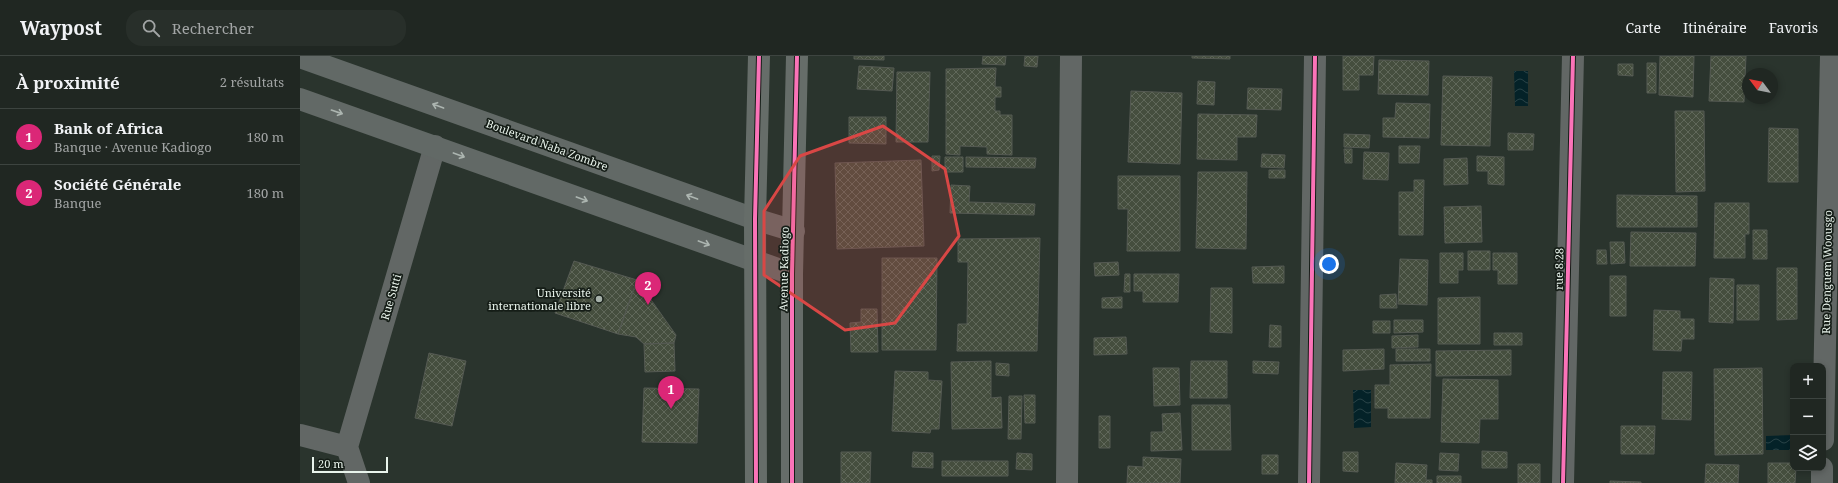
<!DOCTYPE html>
<html lang="fr">
<meta charset="utf-8">
<style>
:root{--surface:#202722;--page:#282f2a;--text:#f1f3f6;--muted:#a2a5a5;--line:#3d4440;--accent:#db2777}
body{margin:0;font-family:"Noto Serif",serif;background:var(--page);color:var(--text)}
.controls{position:absolute;right:12px;bottom:12px;display:grid;overflow:hidden;border-radius:8px;box-shadow:0 2px 6px #0003}
.controls button{width:36px;height:36px;display:grid;place-items:center;padding:0;border:0;border-bottom:1px solid var(--line);background:var(--surface);color:var(--text);font:20px sans-serif}
.compass{position:absolute;left:1442px;top:12px;width:36px;height:36px;border-radius:50%;background:var(--surface);box-shadow:0 2px 6px #0003;rotate:302deg}
.scale{position:absolute;left:12px;bottom:10px;width:76px;box-sizing:border-box;padding-left:4px;border:2px solid #e9f4ec;border-top:0;font-size:11px;line-height:14px;white-space:nowrap;color:#e9f4ec;-webkit-text-stroke:3px #151d17;paint-order:stroke}
.you{position:absolute;left:1029px;top:208px;width:14px;height:14px;margin:-10px;border:3px solid #fff;border-radius:50%;background:#1a73e8;box-shadow:0 0 0 6px #1a73e833}
.badge{display:grid;place-items:center;width:26px;height:26px;border-radius:50%;background:var(--accent);color:#fff;font-size:13px;font-weight:700}
.pin{position:absolute;translate:-50% -33px;filter:drop-shadow(0 1px 2px #0008)}
.pin::after{content:'';position:absolute;top:21px;width:14px;height:12px;background:inherit;clip-path:polygon(0 0,100% 0,50% 100%)}
.list{margin:0;padding:0;list-style:none}
h2{display:flex;justify-content:space-between;align-items:center;height:52px;margin:0;padding:0 16px;font-size:17px}
h2 small{font-size:13px;font-weight:400;color:var(--muted)}
.list li{display:grid;grid-template-columns:26px 1fr auto;gap:12px;align-items:center;box-sizing:border-box;height:56px;padding:0 16px;border-top:1px solid var(--line)}
.list b{display:block;font-size:15px;white-space:nowrap}
.list p{margin:0;font-size:13px;white-space:nowrap;color:var(--muted)}
.list em{font-size:13px;font-style:normal;color:var(--muted)}
.icon{flex:none;width:22px;height:22px;fill:none;stroke:currentColor;stroke-width:2;stroke-linecap:round;stroke-linejoin:round}
.map{position:relative;flex:none;width:1538px;height:427px;overflow:hidden}
header{display:flex;align-items:center;gap:24px;box-sizing:border-box;height:56px;padding:0 20px;background:var(--surface);border-bottom:1px solid var(--line)}
header strong{font-size:19px}
nav{display:flex;gap:22px;margin-inline-start:auto;font-size:14px}
.search{width:280px;height:36px;background:var(--page);display:flex;align-items:center;gap:10px;box-sizing:border-box;padding:0 14px;border-radius:16px;color:var(--muted);font-size:15px}
main{display:flex}
aside{flex:1;background:var(--surface)}
.map>svg:first-child{display:block}
.water{fill:url(#water-waves)}
.building{fill:url(#building-cross-hatch);stroke:#555a53}
.lines{fill:none;stroke-linecap:round;stroke-linejoin:round}
.street{stroke:#626765;stroke-width:22}
.secondary{stroke:#626966;stroke-width:22}
.highway{stroke:#666d69;stroke-width:22}
.cycleway-casing{stroke:#151d17;stroke-width:6}
.cycleway{stroke:#fb73b8;stroke-width:4}
.oneway{stroke:#acb5b0}
.marked{fill:#d94745;fill-opacity:0.2;stroke:#d94745;stroke-width:3;stroke-linejoin:round}
.poi-dot{fill:#a6b1a9;stroke:#151d17;stroke-width:1.5}
.labels{text-anchor:middle;stroke-width:3.5;stroke-linejoin:round;paint-order:stroke}
.street-label{font-size:11px;fill:#e9f4ec;stroke:#151d17}
.poi-label{font-size:11px;fill:#e9f4ec;stroke:#151d17;text-anchor:end}
</style>
<header>
<strong>Waypost</strong>
<div class="search"><svg class="icon" aria-label="search" viewBox="0 0 24 24"><circle cx="10" cy="10" r="6"/><path d="M15 15l6 6"/></svg>Rechercher</div>
<nav><a>Carte</a><a>Itinéraire</a><a>Favoris</a></nav>
</header>
<main>
<aside>
<h2>À proximité<small>2 résultats</small></h2>
<ul class="list">
<li><span class="badge">1</span><div><b>Bank of Africa</b><p>Banque · Avenue Kadiogo</p></div><em>180 m</em></li>
<li><span class="badge">2</span><div><b>Société Générale</b><p>Banque</p></div><em>180 m</em></li>
</ul>
</aside>
<div class="map">
<svg width="1538" height="427" viewBox="0 0 1538 427">
<defs>
<pattern id="water-waves" width="16" height="10" patternUnits="userSpaceOnUse"><rect width="16" height="10" fill="#042228"/><path d="M0 5q4-4 8 0t8 0" fill="none" stroke="#294347"/></pattern>
<pattern id="building-cross-hatch" width="8" height="8" patternUnits="userSpaceOnUse"><rect width="8" height="8" fill="#454e3e"/><path d="M0 0l8 8M0 8l8-8" fill="none" stroke="#60685a"/></pattern>
</defs>
<rect width="100%" height="100%" fill="#2a342d"/>
<path class="water" d="M1214 15H1228V50H1215Z
M1053 334H1071V371L1054 372Z
M1493 379V394H1466V380Z"/>
<path class="building" d="M554 0H584V4L554 3Z
M683 0H706L705 9 682 8Z
M725 0H738L737 11 724 10Z
M892 0H930V3L892 2Z
M1043 0H1074L1073 19H1059V34H1043Z
M1360 0H1394L1393 41 1359 39Z
M1411 0H1446L1444 46 1409 45Z
M1079 4 1129 5 1128 39 1078 38Z
M1347 7H1356V37H1347Z
M1318 8H1333V20L1318 19Z
M559 10 594 12 592 35 557 33Z
M696 12 695 31H701V41H695V55H700V59H712V99L687 98V91L660 90V99L646 98V13Z
M597 16H630L628 86H596Z
M1143 20 1192 21 1190 90 1141 89Z
M898 25 915 26 914 49 897 48Z
M948 32 982 33 981 54 947 53Z
M831 35 882 37 880 108 828 106Z
M1096 47 1130 48 1129 82 1083 81V62H1095Z
M1375 55H1404L1405 135 1376 136Z
M898 58 957 59 956 81H937V104L897 103Z
M549 61H586V88L549 87Z
M1469 72 1498 73V126H1468Z
M1208 77 1234 78 1233 94H1208Z
M1044 78 1070 79 1069 92 1044 91Z
M1099 90H1120L1119 107H1099Z
M1044 93H1052V107H1045Z
M1064 96 1089 97 1088 124 1063 123Z
M962 98 985 99 984 112 961 111Z
M632 100H640L639 114 632 115Z
M1177 100 1204 101V129L1188 128V115H1177Z
M645 101H663V116H645Z
M666 101 736 102 735 112 666 111Z
M1167 102 1168 128 1144 129V103Z
M621 104 624 190 537 193 535 107Z
M969 114H985V122H969Z
M898 116H947L946 193 896 192Z
M818 120H880V195H827L828 153H818Z
M1114 124H1124L1123 179H1099V136H1114Z
M651 129 670 130 669 146 735 148 734 159 650 157Z
M1317 139 1397 140V171H1317Z
M1415 147H1449V178H1445V202H1414Z
M1181 150 1182 186 1145 187 1144 151Z
M1453 174H1467V203H1453Z
M1331 176 1396 177 1395 210H1330Z
M740 182 737 295H657L658 268H667L668 206H658V183Z
M1310 186H1324L1325 207 1311 208Z
M1297 194H1306L1307 208H1297Z
M1168 195H1190V214H1168Z
M1140 197H1163V214H1158V227H1140Z
M1193 197H1217V228H1198V214H1193Z
M582 202H637L636 294H582Z
M1100 203 1128 204 1127 249 1098 248Z
M274 205 337 224 318 278 255 257Z
M818 206 819 219 795 220 794 207Z
M984 210V227H953L952 211Z
M1477 212H1497V263L1477 264Z
M825 218H830V236H824Z
M834 218H879L878 246H843V235H834Z
M1310 220H1326V260H1310Z
M1410 222 1434 223 1433 267 1409 266Z
M337 224 376 279 374 287 344 288 336 281 318 278Z
M1437 229H1459V264H1437Z
M911 232H932V277L910 276Z
M1096 238 1097 252H1080V239Z
M822 241V252H802V242Z
M1180 241V288H1138V242Z
M561 253H577L578 296H551L550 267 561 266Z
M1354 254 1380 255V263H1394V283H1382L1381 295 1353 294Z
M1094 264H1123V276L1094 277Z
M1073 265H1090V277H1073Z
M970 269 981 270V291H969Z
M1194 277H1222V289H1194Z
M1118 279V291L1092 292V280Z
M826 281 827 298 794 299V282Z
M374 287 375 315 345 316 344 288Z
M1084 293V313L1043 315V294Z
M1096 293H1130V305H1096Z
M1211 294V319L1136 320V295Z
M129 297 166 305 152 370 115 362Z
M691 305V342L701 341 702 372 652 373 651 306Z
M891 305H927V342H890Z
M953 305 979 306 978 318 953 317Z
M696 307 709 308V320L696 319Z
M1131 308 1130 362H1088V352H1075V329H1090V309Z
M853 312H879L880 349 854 350Z
M1462 312 1463 398 1415 399 1414 313Z
M595 315 628 316V324L642 325 639 373H631L630 377 592 375Z
M1363 316H1392L1391 364 1362 363Z
M1143 323 1198 324V363H1180L1179 387 1141 386Z
M344 332 399 333 397 387 342 386Z
M724 339H735V367H725Z
M709 340H722L721 383H708Z
M892 349H930L931 394H892Z
M880 357 882 394 851 395V376H863L862 358Z
M799 360H810V392H799Z
M1321 370H1355L1354 398H1321Z
M1182 395 1207 396V412H1182Z
M541 396H571L570 427H541Z
M613 396 633 397V412L612 411Z
M1043 396H1058V416L1043 415Z
M717 397 732 398V414L716 413Z
M1140 397 1159 398 1158 415 1139 414Z
M962 399H978V418H962Z
M843 401 881 403 880 427H827L828 410 843 411Z
M642 405H708V420H642Z
M1096 407 1127 409 1126 424H1132V427H1095Z
M1468 407H1493V412H1496L1495 427H1468Z
M1218 408H1240V427H1218Z
M1406 408 1439 409 1438 427H1405Z
M1137 420H1161V427H1137Z
M1310 425 1341 426V427H1310Z"/>
<g class="lines">
<path class="street" d="M0 379 47 391
M1523 384 1531 0
M59 427 47 391 135 90
M767 427 771 0
M1009 427 1015 0
M1263 427 1273 0
M1522 427V412"/>
<path class="secondary" d="M0 1 455 163 494 175
M0 43 492 218"/>
<path class="highway" d="M456 427 455 163 459 0
M492 427V218L497 0"/>
<g class="cycleway-casing">
<path id="cycleway" d="M456 427 455 163 459 0
M492 427V218L497 0
M1009 427 1015 0
M1263 427 1273 0"/>
</g>
<use href="#cycleway" class="cycleway"/>
</g>
<defs><path id="oneway-shaft" d="M-6 0H5M1.5-3L5.5 0L1.5 3" fill="none" stroke-width="1.6" stroke-linecap="round" stroke-linejoin="round"/></defs>
<g class="oneway">
<use href="#oneway-shaft" transform="translate(138 50) rotate(-160)"/>
<use href="#oneway-shaft" transform="translate(37 56) rotate(19)"/>
<use href="#oneway-shaft" transform="translate(159 99) rotate(20)"/>
<use href="#oneway-shaft" transform="translate(392 141) rotate(-160)"/>
<use href="#oneway-shaft" transform="translate(282 143) rotate(20)"/>
<use href="#oneway-shaft" transform="translate(404 187) rotate(20)"/>
</g>
<path class="marked" d="M583 70 645 113 659 180 595 267 545 274 464 219V155L500 100Z"/>
<circle class="poi-dot" cx="299" cy="243" r="4"/>
<g class="labels">
<g class="street-label">
<text transform="translate(247 89) rotate(20)" y="4">Boulevard Naba Zombre</text>
<text transform="translate(484 213) rotate(-89)" y="4">Avenue Kadiogo</text>
<text transform="translate(1259 213) rotate(-89)" y="4">rue 8.28</text>
<text transform="translate(1527 216) rotate(-89)" y="4">Rue Denguem Woousgo</text>
<text transform="translate(91 241) rotate(-74)" y="4">Rue Sutti</text>
</g>
<g class="poi-label">
<text x="291" y="241">Université<tspan x="291" dy="13">internationale libre</tspan></text>
</g>
</g>
</svg>
<div class="controls">
<button>+</button>
<button>−</button>
<button><svg class="icon" aria-label="layers" viewBox="0 0 24 24"><path d="M12 4l9 5-9 5-9-5zM3 14l9 5 9-5"/></svg></button>
</div>
<svg class="compass" viewBox="-18 -18 36 36"><path d="M0-13l5 13h-10z" fill="#e53935"/><path d="M0 13l5-13h-10z" fill="#a2a5a5"/></svg>
<div class="scale">20 m</div>
<div class="you"></div>
<div class="pin badge" style="left:371px;top:353px">1</div>
<div class="pin badge" style="left:348px;top:249px">2</div>
</div>
</main>
